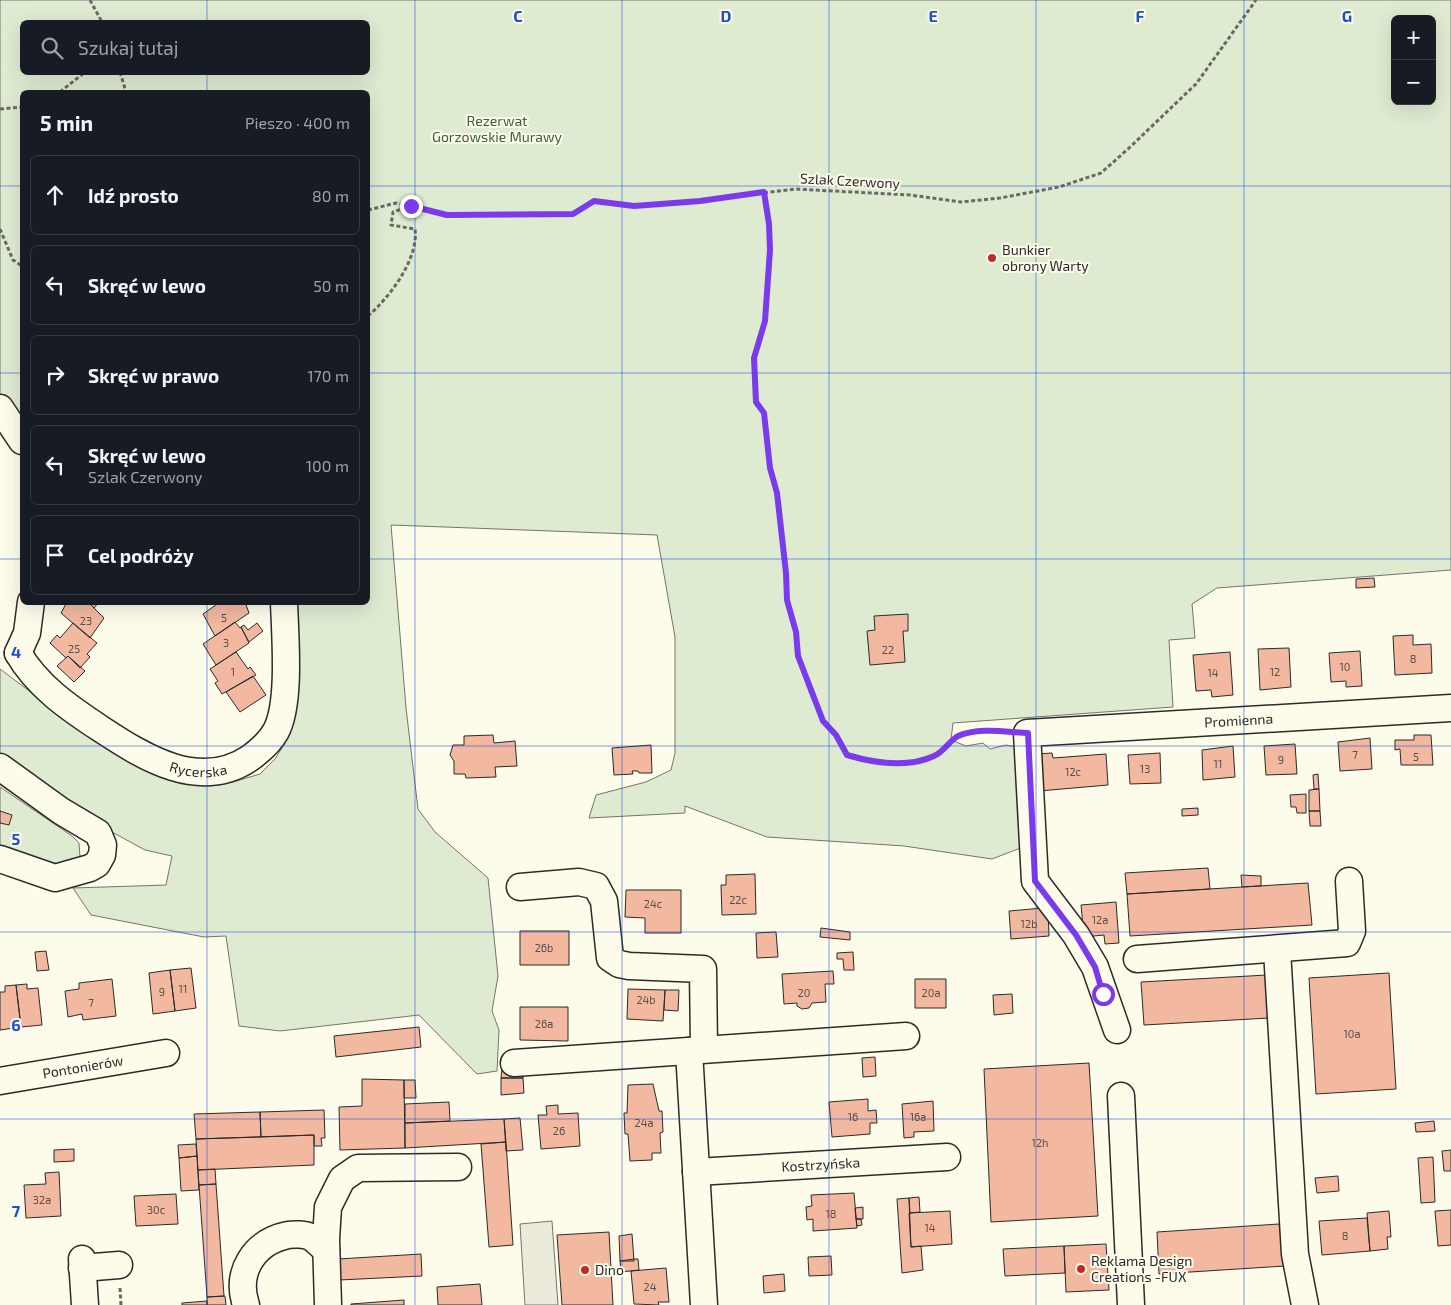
<!DOCTYPE html>
<html lang="pl">
<meta charset="utf-8">
<style>
:root{--surface:#171b24;--page:#242831;--text:#f1f3f6;--muted:#9ea1a6;--line:#363941}
body{margin:0;font-family:"Exo 2",sans-serif;background:var(--page);color:var(--text)}
.controls{position:absolute;right:15px;top:15px;display:grid;overflow:hidden;border-radius:8px;box-shadow:0 5px 20px #0002}
.controls button{width:45px;height:45px;display:grid;place-items:center;padding:0;border:0;border-bottom:1px solid var(--line);background:var(--surface);color:var(--text);font:25px sans-serif}
.stop{position:absolute;width:15px;height:15px;margin:-11px;border:4px solid #7c3aed;border-radius:50%;background:#fff}
.stop.end{background:#7c3aed;border-color:#fff;box-shadow:0 1px 5px #0008}
.list{margin:0;padding:0;list-style:none}
h2{display:flex;justify-content:space-between;align-items:center;height:65px;margin:0;padding:0 20px;font-size:21px}
h2 small{font-size:16px;font-weight:400;color:var(--muted)}
.list li{display:grid;grid-template-columns:32px 1fr auto;gap:15px;align-items:center;box-sizing:border-box;height:80px;margin:0 10px 10px;padding:0 10px;border:1px solid var(--line);border-radius:8px}
.list b{display:block;font-size:19px;white-space:nowrap}
.list p{margin:0;font-size:16px;white-space:nowrap;color:var(--muted)}
.list em{font-size:16px;font-style:normal;color:var(--muted)}
.icon{flex:none;width:28px;height:28px;fill:none;stroke:currentColor;stroke-width:2;stroke-linecap:round;stroke-linejoin:round}
.map{position:relative;flex:none;width:1451px;height:1305px;overflow:hidden}
.search{position:absolute;background:var(--surface);box-shadow:0 5px 20px #0002;left:20px;top:20px;width:350px;height:55px;display:flex;align-items:center;gap:12px;box-sizing:border-box;padding:0 18px;border-radius:8px;color:var(--muted);font-size:19px}
.panel{position:absolute;background:var(--surface);box-shadow:0 5px 20px #0002;left:20px;top:90px;width:350px;height:515px;border-radius:8px}
.map>svg:first-child{display:block}
.green{fill:#deebd1;stroke:#74746e;fill-rule:evenodd}
.parking{fill:#eceadb;stroke:#74746e}
.building{fill:#f2b8a0;stroke:#2b2b2b}
.lines{fill:none;stroke-linecap:round;stroke-linejoin:round}
.minor-casing{stroke:#2b2b2b;stroke-width:29}
.path{stroke:#6a6964;stroke-width:3;stroke-dasharray:4 2.5;stroke-linecap:butt}
.minor{stroke:#fdfbea;stroke-width:26}
.route{stroke:#7c3aed;stroke-width:6}
.grid{fill:none;stroke:#1d4ed8;stroke-width:1;stroke-opacity:0.55}
.poi-dot{fill:#c62828;stroke:#fdfbea;stroke-width:2}
.labels{text-anchor:middle;stroke-width:4;stroke-linejoin:round;paint-order:stroke}
.number-label{font-size:11px;fill:#5d4e48}
.park-label{font-size:14px;fill:#34623c;stroke:#fdfbea}
.street-label{font-size:14px;fill:#2b2b2b;stroke:#fdfbea}
.poi-label{font-size:14px;fill:#2b2b2b;stroke:#fdfbea;text-anchor:start}
.grid-label{font-size:16px;text-anchor:middle;font-weight:bold;fill:#1d4ed8;stroke:#fdfbea;stroke-width:4;stroke-linejoin:round;paint-order:stroke}
</style>
<div class="map">
<svg width="1451" height="1305" viewBox="0 0 1451 1305">
<rect width="100%" height="100%" fill="#fdfbea"/>
<path class="green" d="M0 0H1451V570L1217 588 1192 604 1195 638 1169 640 1173 707 953 723 951 740 966 746 983 743 990 749 1006 745 1023 748V847L992 859 904 846 767 837 685 806V813L589 818 596 795 646 782 671 770 675 753V637L657 535 391 525 406 708 418 809 435 832 488 878 498 976 492 1011 499 1030 497 1071 477 1074 419 1015 280 1031 239 1026 226 936 204 937 91 915 73 888 166 885 172 856 145 850 101 826 0 755V669L52 708 180 780 212 785 233 782 260 774 275 759 285 743 289 714 294 603 368 602V92H22V414L8 408 0 399ZM1395 19H1432V101H1395ZM22 22H368V72H22Z
M0 787 72 836 79 843 80 857 67 866 32 861 0 845Z"/>
<path class="parking" d="M552 1221 558 1305H525L520 1224Z"/>
<path class="building" d="M1374 578 1375 587 1356 588V579Z
M88 602H99L94 608Z
M88 602 104 618 90 638 61 613 67 602Z
M220 602H245L249 613 215 636 203 614Z
M908 614V631H903L905 662 870 665 867 631 875 630 874 616Z
M235 622 240 628 241 627 249 643 216 665 203 644Z
M73 623 97 643 87 654 90 657 80 668 68 656 66 658 50 643 57 635 60 638Z
M257 623 263 631 249 642 241 627 244 625 248 630Z
M1413 635V645L1431 644 1432 673 1395 675 1393 636Z
M1289 648 1291 687 1260 690 1258 649Z
M1360 651 1362 686 1346 687V681L1331 682 1329 653Z
M236 652 248 669 250 667 256 675 222 694 215 683 218 681 210 669Z
M1230 652 1233 695 1212 697 1211 690 1196 691 1193 655Z
M68 656 85 671 74 682 57 666Z
M253 676 266 695 240 712 226 692Z
M493 735 494 743 515 741 517 766 495 767 496 777 466 778 465 774H454V761L450 755 453 745H464V736Z
M1414 735H1431L1433 765H1401L1400 749 1395 750V740H1414Z
M1370 738 1372 769 1340 771 1338 742Z
M1295 744 1297 774 1266 775 1264 746Z
M651 745 652 773H639L638 771H632L633 774 614 775 612 748Z
M1233 746 1235 777 1203 780 1202 750Z
M1052 753 1053 758 1106 754 1108 785 1039 791 1036 754Z
M1160 753 1161 783 1130 784 1128 755Z
M1318 774 1319 789H1314L1313 775Z
M1319 789 1320 811H1309V790Z
M1306 794V813H1297L1296 807H1291L1290 795Z
M1198 808V815L1182 816V809Z
M0 811 12 815 9 825 0 823Z
M1309 811H1320L1321 826H1310Z
M1208 868 1210 889 1127 894 1125 873Z
M755 874 756 914 722 915 721 885H726V875Z
M1241 875 1261 876V886L1242 887Z
M1308 883 1312 925 1130 936 1127 894Z
M626 890H681V933H645V918L625 917Z
M1116 902 1119 943 1105 944 1104 935 1084 937 1081 905Z
M1043 908 1048 912 1049 936 1011 939 1009 911Z
M821 928 850 932V940L820 937Z
M520 931H569V965H520Z
M776 932 778 957 757 958 756 933Z
M46 951 49 970 37 971 35 952Z
M853 952 854 970H844L843 959H837V953Z
M191 968 196 1008 175 1011 170 970Z
M170 970 175 1011 153 1014 149 973Z
M833 971 834 984H825L826 1002 812 1003 809 1008 802 1009 797 1006V1003L784 1004 782 974Z
M1389 973 1396 1089 1316 1094 1309 978Z
M1267 975 1269 1018 1144 1025 1141 982Z
M112 979 116 1016 83 1020 82 1014 68 1017 65 991 79 989V983Z
M915 979H946V1008H915Z
M27 984V989L38 988 42 1025 21 1027 16 985Z
M16 985 21 1027 0 1030V992H5V986Z
M628 989 665 990 663 1021 627 1019Z
M665 990H679L678 1011 664 1010Z
M1012 994 1013 1013 994 1015 993 995Z
M520 1007H568V1041L520 1040Z
M419 1027 421 1047 336 1057 334 1036Z
M875 1057 876 1076 863 1077 862 1058Z
M1089 1063 1098 1216 991 1222 984 1069Z
M502 1068 524 1069 523 1078H501Z
M501 1078H523L524 1093 501 1095Z
M362 1079 404 1080 405 1148 340 1150 339 1107 362 1106Z
M404 1080H415L416 1098H404Z
M653 1084 659 1111H662L663 1132 660 1133 661 1153H652V1160L630 1161 628 1134H625L624 1113H627L628 1085Z
M868 1099V1111L876 1110 877 1123H870V1134L832 1137 829 1102Z
M933 1101 934 1131 914 1132V1137L904 1138 902 1104Z
M449 1102 450 1121 405 1123V1104Z
M558 1105V1114L578 1113 580 1146 541 1149 538 1115H547L546 1106Z
M324 1110 325 1138H321L322 1146H314V1135L261 1137 260 1112Z
M260 1112 261 1137 196 1139 194 1114Z
M520 1118 523 1150 506 1151 504 1119Z
M504 1119 506 1142 405 1148V1123Z
M1434 1121 1435 1131 1416 1132 1415 1123Z
M314 1135V1165L198 1170 196 1139Z
M506 1142 513 1245 489 1247 481 1144Z
M196 1144 197 1156 179 1158 178 1145Z
M74 1149V1161L54 1162V1150Z
M1451 1150V1171H1444L1442 1151Z
M197 1156 199 1190 181 1191 179 1158Z
M1433 1157 1435 1202 1421 1203 1418 1158Z
M215 1169 216 1184 199 1185 198 1170Z
M59 1172 61 1216 26 1218 24 1185 46 1184 45 1173Z
M1338 1176 1339 1191 1317 1193 1315 1178Z
M216 1184 224 1296 207 1297 199 1185Z
M854 1193 857 1228 813 1231V1219L807 1220 806 1207 812 1206 811 1195Z
M176 1194 178 1224 136 1226 134 1196Z
M919 1197 920 1212 910 1213 909 1198Z
M909 1198 911 1247 921 1246 923 1270 902 1273 897 1199Z
M863 1207V1219H856L855 1208Z
M1451 1210V1245L1438 1246 1435 1211Z
M950 1211 952 1244 911 1247 909 1213Z
M1389 1211 1391 1237H1387L1388 1249 1370 1251 1367 1213Z
M1367 1218 1370 1251 1322 1255 1319 1221Z
M856 1219H861L862 1225 857 1226Z
M1279 1224 1285 1266 1159 1274 1157 1232Z
M609 1232 613 1305H562L557 1235Z
M632 1234 634 1261H620L619 1236Z
M1106 1244 1109 1290 1066 1292 1064 1246Z
M1064 1246 1065 1273 1005 1276 1003 1249Z
M421 1254 422 1276 339 1280 338 1259Z
M831 1256 832 1275 809 1276 808 1257Z
M634 1259H638L639 1270 621 1272 620 1261Z
M666 1268 669 1302H658L659 1305 634 1304 631 1271Z
M784 1274 785 1291 764 1293 763 1276Z
M480 1284 482 1305H438L437 1287Z
M225 1296 226 1305H207V1297Z
M404 1300V1305H351V1304Z
M207 1301V1305H182V1303Z"/>
<g class="lines">
<g class="minor-casing">
<g id="minor">
<path d="M0 408 22 441"/>
<path id="s1" d="M18 653C37 686 69 708 101 729 145 758 200 792 250 758 261 750 270 742 276 731 291 703 285 635 284 602"/>
<path d="M18 653 27 633 31 602"/>
<path d="M0 767 61 811 98 833 103 845 102 855 97 864 90 868 55 878 0 859"/>
<path d="M520 887 579 882 596 886 604 901 610 958 619 964 629 966 703 969 704 1049"/>
<path d="M1277 950 1295 1254 1305 1305"/>
<path d="M1137 959 1347 943 1352 931 1349 881"/>
<path id="s2" d="M1117 1030 1095 967 1076 935 1035 881 1027 733 1451 708"/>
<path d="M689 1051 704 1305"/>
<path d="M514 1063 906 1036"/>
<path id="s3" d="M0 1081 166 1053"/>
<path d="M1121 1096 1131 1305"/>
<path id="s4" d="M696 1172 947 1157"/>
<path d="M82 1259 85 1305"/>
<path d="M82 1268 119 1265"/>
<path d="M246 1305C235 1272 254 1242 288 1235 294 1234 305 1234 311 1237 316 1240 321 1246 326 1250"/>
<path d="M328 1305 326 1239 328 1207 342 1179 358 1168 458 1167"/>
</g>
</g>
<path class="path" d="M90 0 102 22
M120 72 126 92
M60 92 85 72
M0 109 22 107
M764 192 769 224 770 249 765 321 754 358 756 401 764 413 770 469 777 493 786 573 787 600 796 632 798 656 809 689 823 721 836 735 847 755C874 763 907 768 934 756 943 752 949 741 958 737 972 730 988 731 1003 732
M368 210 396 203 447 215 573 214 594 201 634 206 700 201 795 189 910 195 961 202 1000 198 1059 187 1101 173 1128 149 1196 84 1256 0
M0 229 13 260 22 266
M368 316C389 298 419 259 415 229L391 225 393 212 411 206
M120 1288 121 1305"/>
<use href="#minor" class="minor"/>
</g>
<g class="lines">
<path class="route" d="M411 206 447 215 573 214 594 201 634 206 700 201 764 192 769 224 770 250 765 321 754 358 756 402 764 413 770 468 777 493 786 573 787 600 796 632 798 656 823 721 836 735 847 755C874 763 908 768 934 756 944 752 949 741 958 736 979 727 1005 732 1028 733L1035 881 1076 935 1095 967 1103 994"/>
</g>
<path class="grid" d="M207 0V22M415 0V1305M622 0V1305M829 0V1305M1036 0V1305M1244 0V1305M207 72V92M0 186H22M368 186H1451M0 373H22M368 373H1451M0 559H22M368 559H1451M207 602V1305M0 746H1451M0 932H1451M0 1119H1451"/>
<g class="poi-dot">
<circle cx="992" cy="258" r="5"/>
<circle cx="1081" cy="1269" r="5"/>
<circle cx="585" cy="1270" r="5"/>
</g>
<g class="labels">
<g class="number-label">
<text x="224" y="622">5</text>
<text x="86" y="625">23</text>
<text x="226" y="647">3</text>
<text x="74" y="653">25</text>
<text x="888" y="654">22</text>
<text x="1413" y="663">8</text>
<text x="1345" y="671">10</text>
<text x="233" y="676">1</text>
<text x="1275" y="676">12</text>
<text x="1213" y="677">14</text>
<text x="1355" y="759">7</text>
<text x="1416" y="761">5</text>
<text x="1281" y="764">9</text>
<text x="1218" y="768">11</text>
<text x="1145" y="773">13</text>
<text x="1073" y="776">12c</text>
<text x="738" y="904">22c</text>
<text x="653" y="908">24c</text>
<text x="1100" y="924">12a</text>
<text x="1029" y="928">12b</text>
<text x="544" y="952">26b</text>
<text x="183" y="993">11</text>
<text x="162" y="996">9</text>
<text x="804" y="997">20</text>
<text x="931" y="997">20a</text>
<text x="646" y="1004">24b</text>
<text x="91" y="1007">7</text>
<text x="544" y="1028">26a</text>
<text x="1352" y="1038">10a</text>
<text x="853" y="1121">16</text>
<text x="918" y="1121">16a</text>
<text x="644" y="1127">24a</text>
<text x="559" y="1135">26</text>
<text x="1040" y="1147">12h</text>
<text x="42" y="1204">32a</text>
<text x="156" y="1214">30c</text>
<text x="831" y="1218">18</text>
<text x="930" y="1232">14</text>
<text x="1345" y="1240">8</text>
<text x="650" y="1291">24</text>
</g>
<g class="park-label">
<text x="497" y="126">Rezerwat<tspan x="497" dy="16">Gorzowskie Murawy</tspan></text>
</g>
<g class="street-label">
<text transform="translate(850 181) rotate(3)" y="5">Szlak Czerwony</text>
<text dy="5" stroke="none"><textPath href="#s2" startOffset="532">Promienna</textPath></text>
<text dy="5" stroke="none"><textPath href="#s1" startOffset="221">Rycerska</textPath></text>
<text dy="5" stroke="none"><textPath href="#s3" startOffset="84">Pontonierów</textPath></text>
<text dy="5" stroke="none"><textPath href="#s4" startOffset="125">Kostrzyńska</textPath></text>
</g>
<g class="poi-label">
<text x="1002" y="255">Bunkier<tspan x="1002" dy="16">obrony Warty</tspan></text>
<text x="1091" y="1266">Reklama Design<tspan x="1091" dy="16">Creations -FUX</tspan></text>
<text x="595" y="1275">Dino</text>
</g>
</g>
<g class="grid-label">
<text x="518" y="22">C</text>
<text x="726" y="22">D</text>
<text x="933" y="22">E</text>
<text x="1140" y="22">F</text>
<text x="1347" y="22">G</text>
<text x="16" y="658">4</text>
<text x="16" y="845">5</text>
<text x="16" y="1031">6</text>
<text x="16" y="1217">7</text>
</g>
</svg>
<div class="controls">
<button>+</button>
<button>−</button>
</div>
<div class="stop" style="left:1103px;top:994px"></div>
<div class="stop end" style="left:411px;top:206px"></div>
<div class="search"><svg class="icon" aria-label="search" viewBox="0 0 24 24"><circle cx="10" cy="10" r="6"/><path d="M15 15l6 6"/></svg>Szukaj tutaj</div>
<section class="panel">
<h2>5 min<small>Pieszo · 400 m</small></h2>
<ul class="list">
<li><svg class="icon" aria-label="ahead" viewBox="0 0 24 24"><path d="M12 20V5M6 11l6-6 6 6"/></svg><div><b>Idź prosto</b></div><em>80 m</em></li>
<li><svg class="icon" aria-label="left" viewBox="0 0 24 24"><path d="M17 20v-9H6M10 6l-5 5 5 5"/></svg><div><b>Skręć w lewo</b></div><em>50 m</em></li>
<li><svg class="icon" aria-label="right" viewBox="0 0 24 24"><path d="M7 20v-9h11M14 6l5 5-5 5"/></svg><div><b>Skręć w prawo</b></div><em>170 m</em></li>
<li><svg class="icon" aria-label="left" viewBox="0 0 24 24"><path d="M17 20v-9H6M10 6l-5 5 5 5"/></svg><div><b>Skręć w lewo</b><p>Szlak Czerwony</p></div><em>100 m</em></li>
<li><svg class="icon" aria-label="arrive" viewBox="0 0 24 24"><path d="M6 21V4h12l-3 4 3 4H6"/></svg><div><b>Cel podróży</b></div></li>
</ul>
</section>
</div>
